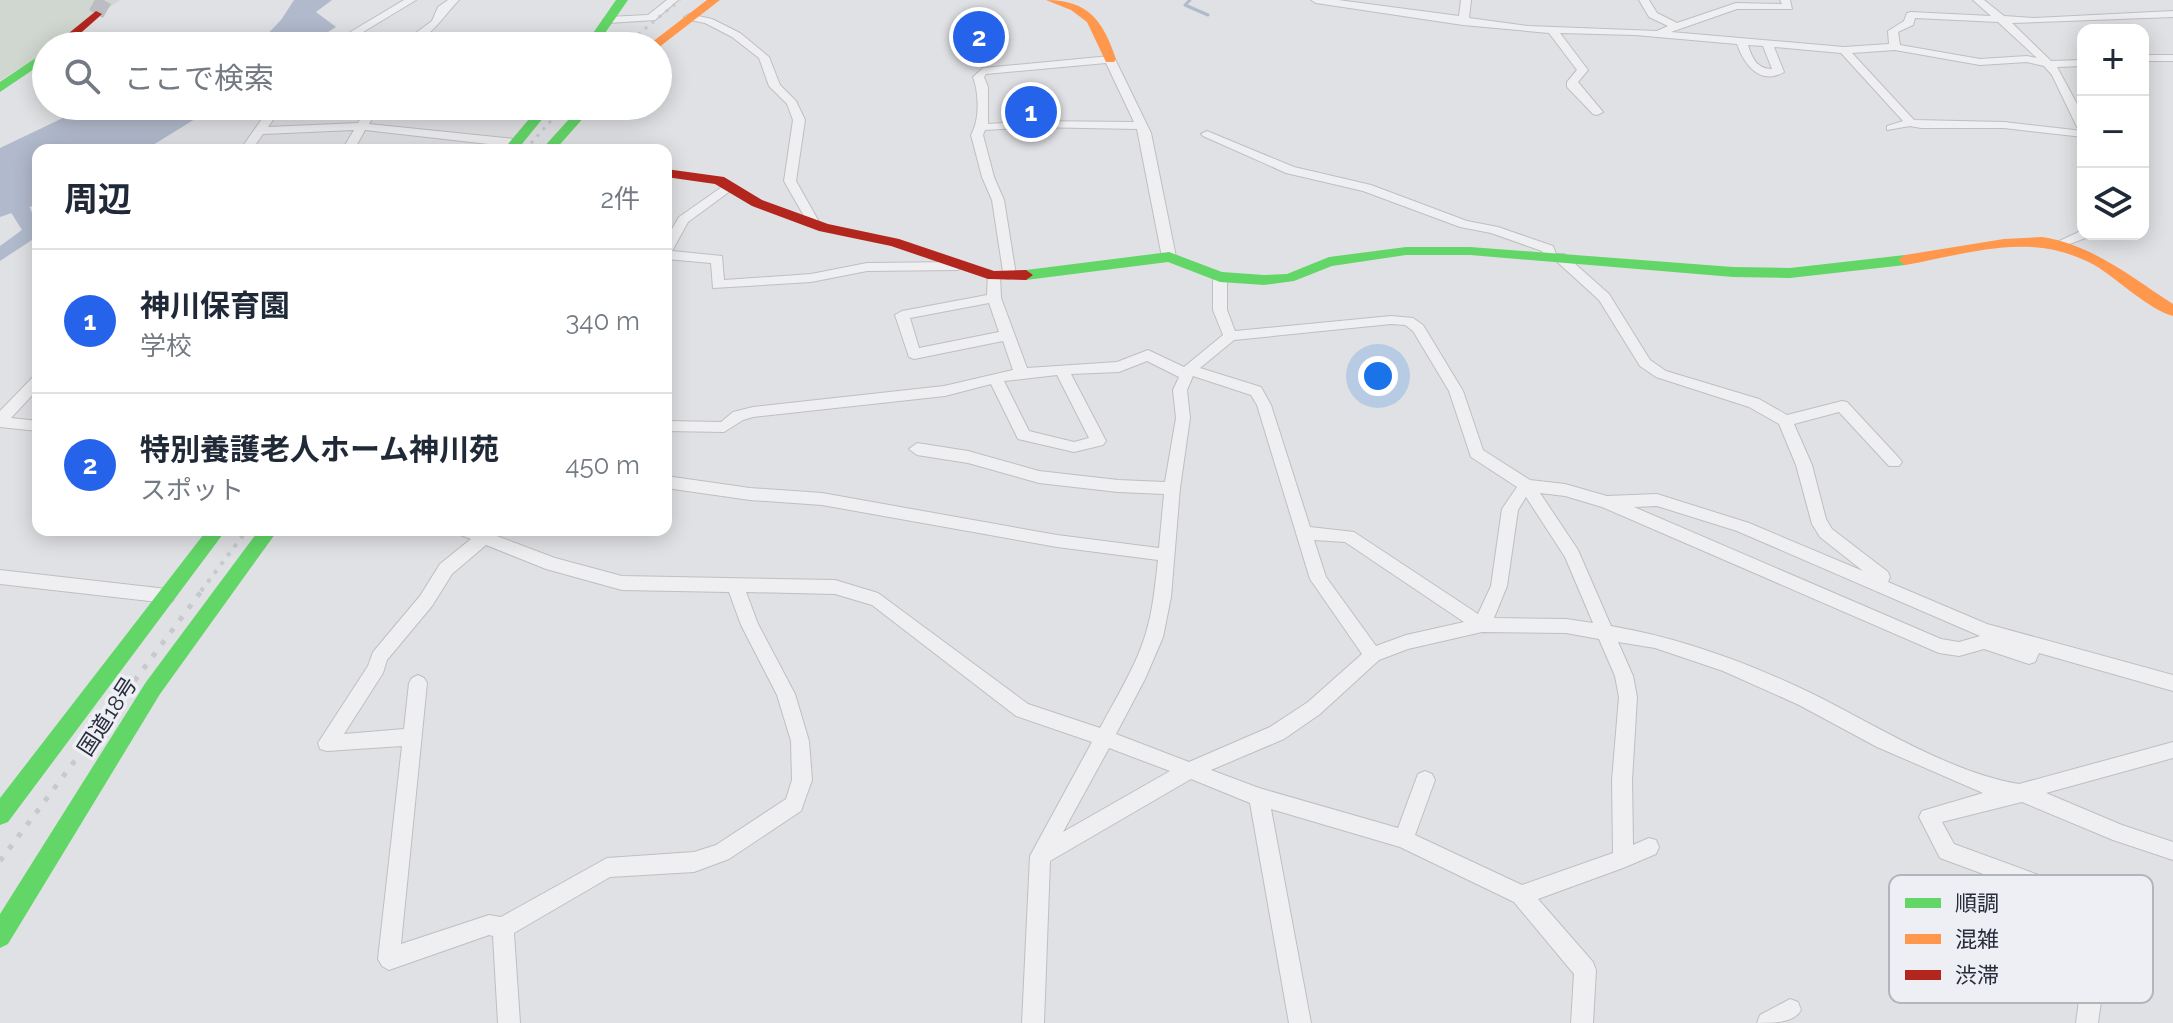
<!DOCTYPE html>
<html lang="ja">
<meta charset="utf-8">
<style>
:root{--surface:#fff;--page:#f6f6f7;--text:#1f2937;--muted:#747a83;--line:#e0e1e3;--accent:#2563eb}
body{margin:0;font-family:Raleway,"Noto Sans JP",sans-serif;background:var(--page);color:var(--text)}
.controls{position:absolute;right:24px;top:24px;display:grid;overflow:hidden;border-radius:16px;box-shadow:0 4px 20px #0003}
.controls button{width:72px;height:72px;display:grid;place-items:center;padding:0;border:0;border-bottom:2px solid var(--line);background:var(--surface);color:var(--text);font:40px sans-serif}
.you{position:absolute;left:1378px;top:376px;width:28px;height:28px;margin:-20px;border:6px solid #fff;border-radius:50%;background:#1a73e8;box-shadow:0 0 0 12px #1a73e833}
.badge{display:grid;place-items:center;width:52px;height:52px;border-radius:50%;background:var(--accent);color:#fff;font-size:26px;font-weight:700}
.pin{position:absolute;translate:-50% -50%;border:4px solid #fff;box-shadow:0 2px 8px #0006}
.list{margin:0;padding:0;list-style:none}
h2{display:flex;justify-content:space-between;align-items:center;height:104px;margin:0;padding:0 32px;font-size:34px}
h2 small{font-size:26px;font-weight:400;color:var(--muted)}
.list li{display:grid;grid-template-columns:52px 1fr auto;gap:24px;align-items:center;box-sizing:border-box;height:144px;padding:0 32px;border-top:2px solid var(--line)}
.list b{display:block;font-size:30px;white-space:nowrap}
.list p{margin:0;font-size:26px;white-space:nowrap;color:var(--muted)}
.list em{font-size:26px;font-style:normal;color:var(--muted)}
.icon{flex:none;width:44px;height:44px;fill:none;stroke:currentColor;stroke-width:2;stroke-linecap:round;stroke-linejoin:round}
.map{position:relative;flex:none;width:2173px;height:1023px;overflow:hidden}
.search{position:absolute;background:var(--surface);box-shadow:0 4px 20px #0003;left:32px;top:32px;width:640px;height:88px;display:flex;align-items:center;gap:20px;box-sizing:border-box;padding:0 28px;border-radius:44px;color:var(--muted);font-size:30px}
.panel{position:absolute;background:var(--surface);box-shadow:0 4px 20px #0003;left:32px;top:144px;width:640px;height:392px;border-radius:16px}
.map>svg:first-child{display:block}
.green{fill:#d0d7d0}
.water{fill:#b1bacc}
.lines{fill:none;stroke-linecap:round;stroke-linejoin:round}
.stream{stroke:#b1bacc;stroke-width:3}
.river{fill:#b1bacc;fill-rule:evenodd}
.secondary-tunnel{stroke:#bbbdc2;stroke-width:16;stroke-dasharray:16 8;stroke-linecap:butt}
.street-casing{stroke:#bebfc2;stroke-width:2}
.street{fill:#efeff1;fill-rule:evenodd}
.fast{fill:#63d668;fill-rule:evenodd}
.slow{fill:#ff974d;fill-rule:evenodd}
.jam{fill:#b3261e;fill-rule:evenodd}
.rail-far2{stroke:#c8c9cc;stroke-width:3;stroke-dasharray:3 6;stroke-linecap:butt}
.rail-far1{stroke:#c8c9cc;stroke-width:4;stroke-dasharray:4 7;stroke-linecap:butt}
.rail{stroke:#c8c9cc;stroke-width:5;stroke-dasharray:5 10;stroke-linecap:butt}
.labels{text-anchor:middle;stroke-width:7;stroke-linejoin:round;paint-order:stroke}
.street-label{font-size:22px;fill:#292d3b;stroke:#edeff4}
.key{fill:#edeff4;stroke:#b2b5bc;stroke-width:2}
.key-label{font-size:22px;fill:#292d3b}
</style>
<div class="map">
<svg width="2173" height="1023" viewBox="0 0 2173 1023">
<rect width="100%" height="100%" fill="#e0e1e4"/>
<path class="green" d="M0 0H120L53 46H46V51L0 81Z"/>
<path class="water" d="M294 0H332L316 12 336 27 306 46H256L281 20Z
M88 106H216L145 150H38V204L0 217V148Z"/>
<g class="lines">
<path class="stream" d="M1190 0 1185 5 1208 15"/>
<path class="river" d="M0 180C20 185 38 216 38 236L0 261V246L22 230 0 195Z"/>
<path class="secondary-tunnel" d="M96 14 104 0"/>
<g class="street-casing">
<path id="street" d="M404 0H416L340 46H327Z
M448 0H459C441 18 427 46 398 46L432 21 438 7Z
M667 0H678L655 20 608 23 603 20 608 17 648 15Z
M1311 0H1338L1459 16 1461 0H1471L1469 18 1528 26 1657 31 1668 26 1649 17 1639 0H1649L1657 13 1677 23 1736 3 1782 4 1780 0H1790L1792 9H1737L1671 32 1844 47 1889 44 1888 31 1904 21 1907 13 1911 12 1991 16 1973 0H1984L2004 16 2035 18 2173 11V17L2012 23 2051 61 2083 60V66L2057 67 2083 115V130L2077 127 2052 75 2044 66 2027 62 1980 65 1895 50 1852 53 1914 120 2004 122 2083 131V137L2004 128H1921L1910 126 1887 130V126L1903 121 1841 53 1774 47 1784 72C1761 86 1744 65 1737 44L1635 35 1560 33 1588 70 1578 82 1603 112 1597 115 1593 114 1567 87V82L1577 70 1549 33 1463 25 1316 3ZM1915 18 1998 22 2037 58 2027 56 1980 59 1900 45 1898 32 1913 25ZM1748 45 1763 46 1772 69C1757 69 1752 58 1748 45Z
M689 14 712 19 740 33 769 57 780 85 796 101 805 120 796 181 818 220 816 223H808L784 181 793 120 787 104 769 86 759 58 732 37 705 23 685 19 684 17Z
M2143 55H2173V61H2143Z
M1110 56 1115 59 1151 133 1176 257 1169 261 1162 257 1137 129 1032 127 985 130 983 135 994 177 1004 200 1016 275 1009 279 1004 278 992 200 982 177 971 135C980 120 979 93 973 77L983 68ZM1106 63 1134 122 1032 121 988 124V87L984 77 986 74Z
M271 106H283L268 127 358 123 367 106H379L369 124 515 139 521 143 515 147 365 130 354 150H342L354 130 263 134 252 150H240Z
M1207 131 1294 167 1371 185 1467 221 1498 227 1553 246 1556 254H1564L1609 294 1650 360 1666 371 1759 399 1787 415 1842 401 1847 402 1899 458 1902 462 1899 466H1889L1839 412 1794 424 1812 465 1826 519 1832 529 1888 572 1890 577 1888 582 1987 624 2173 675V691L2039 653 2035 662 2029 664 1984 649 1959 656 1939 653 1602 507 1565 496 1540 493 1578 550 1611 626C1681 638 1749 663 1813 694 1875 725 1951 773 2019 784L2173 742V758L2046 793 2122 825 2173 842V860L2113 840 2022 802 1942 822 1954 844 2096 896 2099 903 2096 910 2089 913 1940 858 1919 817 1922 811 1983 793 1877 747 1799 705 1723 671 1655 648 1618 642 1633 676 1637 697 1632 780 1633 845 1649 838 1656 840 1659 847 1656 854 1623 868 1538 899 1593 962 1596 970 1593 1023H1571L1574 974 1514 902 1400 847 1271 809 1311 1023H1289L1250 803 1191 779 1050 861 1044 1023H1022L1030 856 1092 742 1016 716 872 605 835 594 746 592 758 624 795 694 809 741 812 780 801 811 729 859 694 872 610 877 514 933 520 1023H498L493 936 489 935 389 970 382 966 378 959 402 746 327 751 320 749 318 743 368 666 373 652 420 596 440 564 471 539 458 534 456 530H481L555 558 622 576 835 580 878 593 1028 704 1100 728C1116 698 1135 668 1145 636 1153 611 1155 586 1158 560L1057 547 822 505 750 500 666 488V476L750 488 822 493 1057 535 1159 548 1164 494 1118 492 1039 483 968 463 917 455 909 449 917 443 968 451 1039 471 1118 480 1165 482 1176 418 1173 390 1179 377 1147 361 1119 372 1071 374 1106 441 1103 445 1074 452 1018 439 991 384 945 396 753 417 743 420 724 432 666 431V421L721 422 733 412 753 407 944 386 1013 370 1003 341 914 359 909 357 895 315 902 311 987 295 988 273H998L1000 276 1001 298 1027 368 1117 362 1148 350 1184 367 1223 335 1213 310V277L1220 273 1227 277V310L1235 331 1391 316 1413 318 1423 325 1463 391 1483 450 1530 480 1565 484 1607 496 1657 494 1749 523 1863 571 1820 537 1812 524 1796 465 1779 424 1749 407 1656 377 1640 366 1599 300 1554 259H1545L1542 251 1491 233 1460 227 1363 191 1286 173 1203 136 1201 134ZM989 303 999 332 919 348 910 318ZM1391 324 1405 325 1413 331 1449 391 1471 457 1517 487 1502 509 1491 586 1478 614 1354 532 1310 527 1271 405 1261 387 1200 368 1234 340ZM1057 375 1089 438 1074 442 1029 431 1004 381ZM1193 376 1251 395 1257 405 1310 579 1362 654 1308 702 1270 727 1189 762 1116 734 1145 679 1163 637 1171 597 1180 488 1190 418 1187 390ZM1526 497 1565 557 1593 623 1566 619 1494 618 1507 586 1518 510ZM1657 506 1737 531 1980 636 1959 642 1941 639 1634 507ZM1314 540 1345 542 1464 622 1406 635 1376 646 1326 577ZM486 545 546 569 622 590 729 592 741 625 777 695 791 741 792 780 786 799 716 845 694 852 607 858 501 917 489 915 401 944 427 683 424 678 418 675 412 678 409 683 404 729 344 734 383 673 387 660 432 606 452 574ZM1482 632 1566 633 1599 639 1615 676 1619 697 1612 780 1613 853 1522 885 1415 835 1435 780 1432 774 1425 771 1418 774 1398 828 1259 788 1211 770 1284 739 1320 714 1379 660 1408 649ZM1109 748 1170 771 1063 832Z
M729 182 735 186 733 189 688 222 672 251 722 256 724 280 811 274 867 263 958 262 965 266 958 270 867 271 811 282 713 288 711 263 666 259V239L679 217Z
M2083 230V234H2089L2088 237 2059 248 2053 244Z
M38 375V389L11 418 38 421V431L0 427V411L33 377Z
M0 570 167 589 173 591 175 596 173 601 167 603 0 584Z
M2028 938 2101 972 2104 980 2098 1023H2076L2081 986 2021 955 2017 948 2021 941Z
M1790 999 1798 1002 1801 1010C1794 1023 1774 1023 1757 1023L1760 1015Z"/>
</g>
<use href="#street" class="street"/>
<path class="fast" d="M616 0H628L596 46H584Z
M46 51V61L0 92V82Z
M540 106H553L517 150H503Z
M581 106H594L555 150H541Z
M1406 247H1470L1733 267 1790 268 1905 255 1912 260 1905 265 1790 278 1733 277 1470 255H1406L1332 266 1294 281 1264 285 1220 282 1168 262 1026 280 1019 275 1026 270 1169 252 1222 272 1264 275 1287 274 1329 257Z
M207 530H226L8 822 0 825V798Z
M259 530H278L160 694 8 944 0 948V914L146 682Z"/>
<path class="slow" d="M707 0H720L658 48 647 46Z
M1046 0C1089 0 1103 21 1116 59L1114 62H1106L1087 22 1071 10Z
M2042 237C2093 245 2131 277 2173 304V316C2148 309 2119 280 2096 266 2032 230 1973 253 1905 265L1898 260 1905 255 2004 239Z"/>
<path class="jam" d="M96 11 102 14 100 16 66 46H53Z
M666 169 724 177 762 200 828 224 899 239 994 271 1026 270 1033 275 1026 280 988 279 891 246 819 231 752 206 715 184 666 177Z"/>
<path class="rail-far2" d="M624 46 680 0
M525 150 564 106"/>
<path class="rail-far1" d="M201 591 247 530"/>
<path class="rail" d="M0 861 203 589"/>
</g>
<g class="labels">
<g class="street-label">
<text transform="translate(107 716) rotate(-57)" y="8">国道18号</text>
</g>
</g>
<rect x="1889" y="875" width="264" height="128" rx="12" class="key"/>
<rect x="1905" y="898" width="36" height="10" fill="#63d668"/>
<rect x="1905" y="934" width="36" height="10" fill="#ff974d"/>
<rect x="1905" y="970" width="36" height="10" fill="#b3261e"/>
<g class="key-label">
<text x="1955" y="911">順調</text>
<text x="1955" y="947">混雑</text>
<text x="1955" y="983">渋滞</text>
</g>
</svg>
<div class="controls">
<button>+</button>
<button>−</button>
<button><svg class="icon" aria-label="layers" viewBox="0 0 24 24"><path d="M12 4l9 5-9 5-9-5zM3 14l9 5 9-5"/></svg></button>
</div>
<div class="you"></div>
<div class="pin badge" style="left:1031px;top:112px">1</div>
<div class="pin badge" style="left:979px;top:37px">2</div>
<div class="search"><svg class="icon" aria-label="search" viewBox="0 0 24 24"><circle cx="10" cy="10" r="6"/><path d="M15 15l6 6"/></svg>ここで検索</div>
<section class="panel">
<h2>周辺<small>2件</small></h2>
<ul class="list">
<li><span class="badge">1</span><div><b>神川保育園</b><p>学校</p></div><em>340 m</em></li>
<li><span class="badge">2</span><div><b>特別養護老人ホーム神川苑</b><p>スポット</p></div><em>450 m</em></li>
</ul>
</section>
</div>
